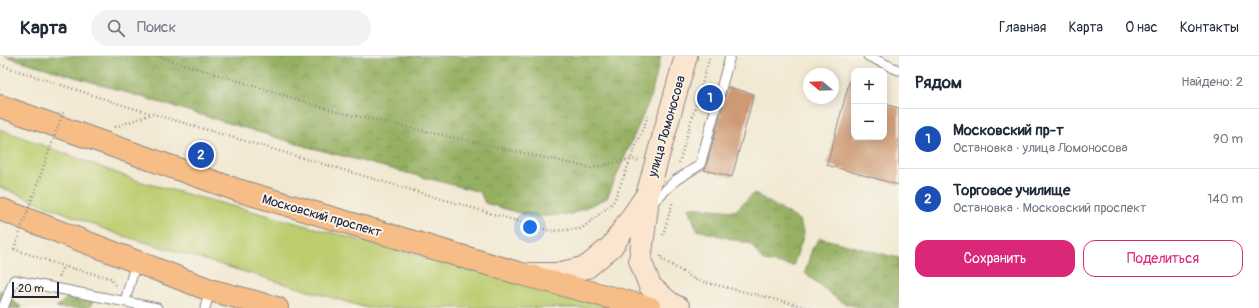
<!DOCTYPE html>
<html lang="ru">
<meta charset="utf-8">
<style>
:root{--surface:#fff;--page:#f2f2f3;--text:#1f2937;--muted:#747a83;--line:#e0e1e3;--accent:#db2777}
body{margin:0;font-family:Pangolin,sans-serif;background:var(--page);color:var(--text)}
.controls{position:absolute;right:12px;top:12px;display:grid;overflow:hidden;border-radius:8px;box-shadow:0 2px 10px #0003}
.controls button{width:36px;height:36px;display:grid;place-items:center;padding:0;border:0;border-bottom:1px solid var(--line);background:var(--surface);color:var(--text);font:20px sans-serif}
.compass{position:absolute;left:803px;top:12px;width:36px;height:36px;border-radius:50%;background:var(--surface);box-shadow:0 2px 10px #0003;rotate:289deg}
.scale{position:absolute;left:12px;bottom:10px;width:47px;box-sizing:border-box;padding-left:4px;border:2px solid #22223b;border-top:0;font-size:11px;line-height:14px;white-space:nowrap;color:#22223b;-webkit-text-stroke:3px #f7f3e8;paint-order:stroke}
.you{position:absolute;left:530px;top:171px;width:14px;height:14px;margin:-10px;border:3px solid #fff;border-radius:50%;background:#1a73e8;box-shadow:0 0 0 6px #1a73e833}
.badge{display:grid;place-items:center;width:26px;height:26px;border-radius:50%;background:var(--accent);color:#fff;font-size:13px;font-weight:700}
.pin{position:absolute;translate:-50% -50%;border:2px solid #fff;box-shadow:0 1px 4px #0006}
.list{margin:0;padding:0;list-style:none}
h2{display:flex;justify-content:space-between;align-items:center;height:52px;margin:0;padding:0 16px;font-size:17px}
h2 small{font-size:13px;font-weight:400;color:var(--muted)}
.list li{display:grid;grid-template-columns:26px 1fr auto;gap:12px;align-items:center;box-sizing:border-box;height:60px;padding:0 16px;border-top:1px solid var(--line)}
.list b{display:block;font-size:15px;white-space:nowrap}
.list p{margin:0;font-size:13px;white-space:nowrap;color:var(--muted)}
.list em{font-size:13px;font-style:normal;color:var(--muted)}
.actions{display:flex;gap:8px;padding:12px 16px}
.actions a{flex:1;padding:9px 0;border:1px solid var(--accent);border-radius:12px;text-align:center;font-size:14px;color:var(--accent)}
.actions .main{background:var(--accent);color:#fff}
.icon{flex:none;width:22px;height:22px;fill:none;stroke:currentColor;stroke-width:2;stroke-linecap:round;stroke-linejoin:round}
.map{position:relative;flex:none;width:899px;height:252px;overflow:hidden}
header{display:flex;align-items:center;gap:24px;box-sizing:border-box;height:56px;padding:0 20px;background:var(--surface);border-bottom:1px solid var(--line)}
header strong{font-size:19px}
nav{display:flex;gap:22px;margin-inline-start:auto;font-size:14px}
.search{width:280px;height:36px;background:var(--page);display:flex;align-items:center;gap:10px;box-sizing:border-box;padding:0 14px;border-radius:22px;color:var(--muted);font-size:15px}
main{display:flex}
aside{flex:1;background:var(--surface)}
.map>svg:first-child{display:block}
.grass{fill:#bccd70;stroke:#6f7856}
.forest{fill:url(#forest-crowns);stroke:#5c694e}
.building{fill:#cd9a74}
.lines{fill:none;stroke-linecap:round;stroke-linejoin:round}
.service-casing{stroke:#8a8687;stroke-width:11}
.secondary-casing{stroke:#8a8687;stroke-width:24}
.primary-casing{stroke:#8a8687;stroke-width:24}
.path{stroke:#8a8687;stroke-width:2.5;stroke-dasharray:1 3;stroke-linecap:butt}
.service{stroke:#fff;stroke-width:9}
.secondary{stroke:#fbe5cf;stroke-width:22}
.primary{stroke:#f6be86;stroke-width:22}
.path-bridge{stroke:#8a8687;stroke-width:2.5;stroke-dasharray:1 3;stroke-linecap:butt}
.labels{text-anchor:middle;stroke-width:4;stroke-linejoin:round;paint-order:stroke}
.street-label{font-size:13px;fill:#22223b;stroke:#f7f3e8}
</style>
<header>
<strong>Карта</strong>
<div class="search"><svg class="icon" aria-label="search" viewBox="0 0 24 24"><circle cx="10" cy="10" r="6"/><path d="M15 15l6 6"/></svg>Поиск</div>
<nav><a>Главная</a><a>Карта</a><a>О нас</a><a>Контакты</a></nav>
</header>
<main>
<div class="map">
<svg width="899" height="252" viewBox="0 0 899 252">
<defs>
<pattern id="forest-crowns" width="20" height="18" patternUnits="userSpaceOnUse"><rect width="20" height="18" fill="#95b062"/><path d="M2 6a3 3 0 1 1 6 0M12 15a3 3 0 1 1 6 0" fill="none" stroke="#798f52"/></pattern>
</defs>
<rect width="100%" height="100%" fill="#f7f3e8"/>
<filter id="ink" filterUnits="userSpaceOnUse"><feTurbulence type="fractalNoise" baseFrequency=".025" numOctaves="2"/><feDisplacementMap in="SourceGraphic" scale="8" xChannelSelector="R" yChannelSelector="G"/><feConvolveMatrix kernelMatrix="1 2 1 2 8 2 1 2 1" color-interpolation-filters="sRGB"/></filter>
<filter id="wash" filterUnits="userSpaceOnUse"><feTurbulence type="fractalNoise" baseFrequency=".012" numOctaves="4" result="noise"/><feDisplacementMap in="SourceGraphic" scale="16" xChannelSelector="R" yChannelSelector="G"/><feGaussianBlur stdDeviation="0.9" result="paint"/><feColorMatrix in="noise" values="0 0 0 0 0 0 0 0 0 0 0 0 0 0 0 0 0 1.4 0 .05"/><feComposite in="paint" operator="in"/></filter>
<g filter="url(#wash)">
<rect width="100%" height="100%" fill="#f2e9d3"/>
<path class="grass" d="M0 73 138 125 615 252H367L117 178 0 131Z"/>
<path class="forest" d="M5 0H661L650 43 607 142 571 158 533 161 485 147 480 136 308 91Z
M754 137 799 164 804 178 793 210 763 205 751 188 697 174 688 151 735 155Z
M820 182 899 202V252H861L841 246 805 217 812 193Z
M0 234 22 252H0Z
M68 241 93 245 89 252H56Z"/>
<g id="blocks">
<path class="building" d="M850 23 854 24V81H884V48L899 52V129L827 109Z
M728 31 754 38 732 121 704 114 706 111Z"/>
</g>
</g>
<g filter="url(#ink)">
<use href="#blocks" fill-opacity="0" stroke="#8a8687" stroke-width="1"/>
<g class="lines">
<g class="service-casing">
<path id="service" d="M868 0 898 14
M650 149 676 124 700 109 730 0
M125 245 136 206
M3 252 14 224 157 252
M205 252 210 234"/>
</g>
<g class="secondary-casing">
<path id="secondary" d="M531 218H557L587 211 612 190 647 139
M679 252 671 248 650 230 640 204 647 151V139L686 0"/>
</g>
<g class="primary-casing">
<path id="primary" d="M0 50 237 134 518 217 650 252
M0 153 210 234 277 252"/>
</g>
<path class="path" d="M157 0 338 56 591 112 632 103 639 105
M0 9 126 50 551 175 581 173 613 147 648 60
M115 71 152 58
M679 107 710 0
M663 179 673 145
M14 193 63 210 110 222 116 231
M661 200 660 202 696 224 810 252
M59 221 63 210"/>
<use href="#service" class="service"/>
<use href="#secondary" class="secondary"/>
<use href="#primary" class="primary"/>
<path class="path-bridge" d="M14 193 64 54"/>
</g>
</g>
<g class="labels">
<g class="street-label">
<text transform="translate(666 70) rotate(-74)" y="5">улица Ломоносова</text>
<text transform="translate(322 159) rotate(16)" y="5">Московский проспект</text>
</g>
</g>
</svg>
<div class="controls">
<button>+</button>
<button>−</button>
</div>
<svg class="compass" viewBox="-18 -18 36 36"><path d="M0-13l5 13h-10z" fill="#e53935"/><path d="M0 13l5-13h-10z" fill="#747a83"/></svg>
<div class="scale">20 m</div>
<div class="you"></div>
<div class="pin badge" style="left:710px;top:42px;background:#1a4fb4">1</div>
<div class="pin badge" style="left:201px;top:99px;background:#1a4fb4">2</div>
</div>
<aside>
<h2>Рядом<small>Найдено: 2</small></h2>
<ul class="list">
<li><span class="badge" style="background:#1a4fb4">1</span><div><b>Московский пр-т</b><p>Остановка · улица Ломоносова</p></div><em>90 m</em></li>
<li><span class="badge" style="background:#1a4fb4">2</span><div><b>Торговое училище</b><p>Остановка · Московский проспект</p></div><em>140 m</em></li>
</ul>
<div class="actions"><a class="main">Сохранить</a><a>Поделиться</a></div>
</aside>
</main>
